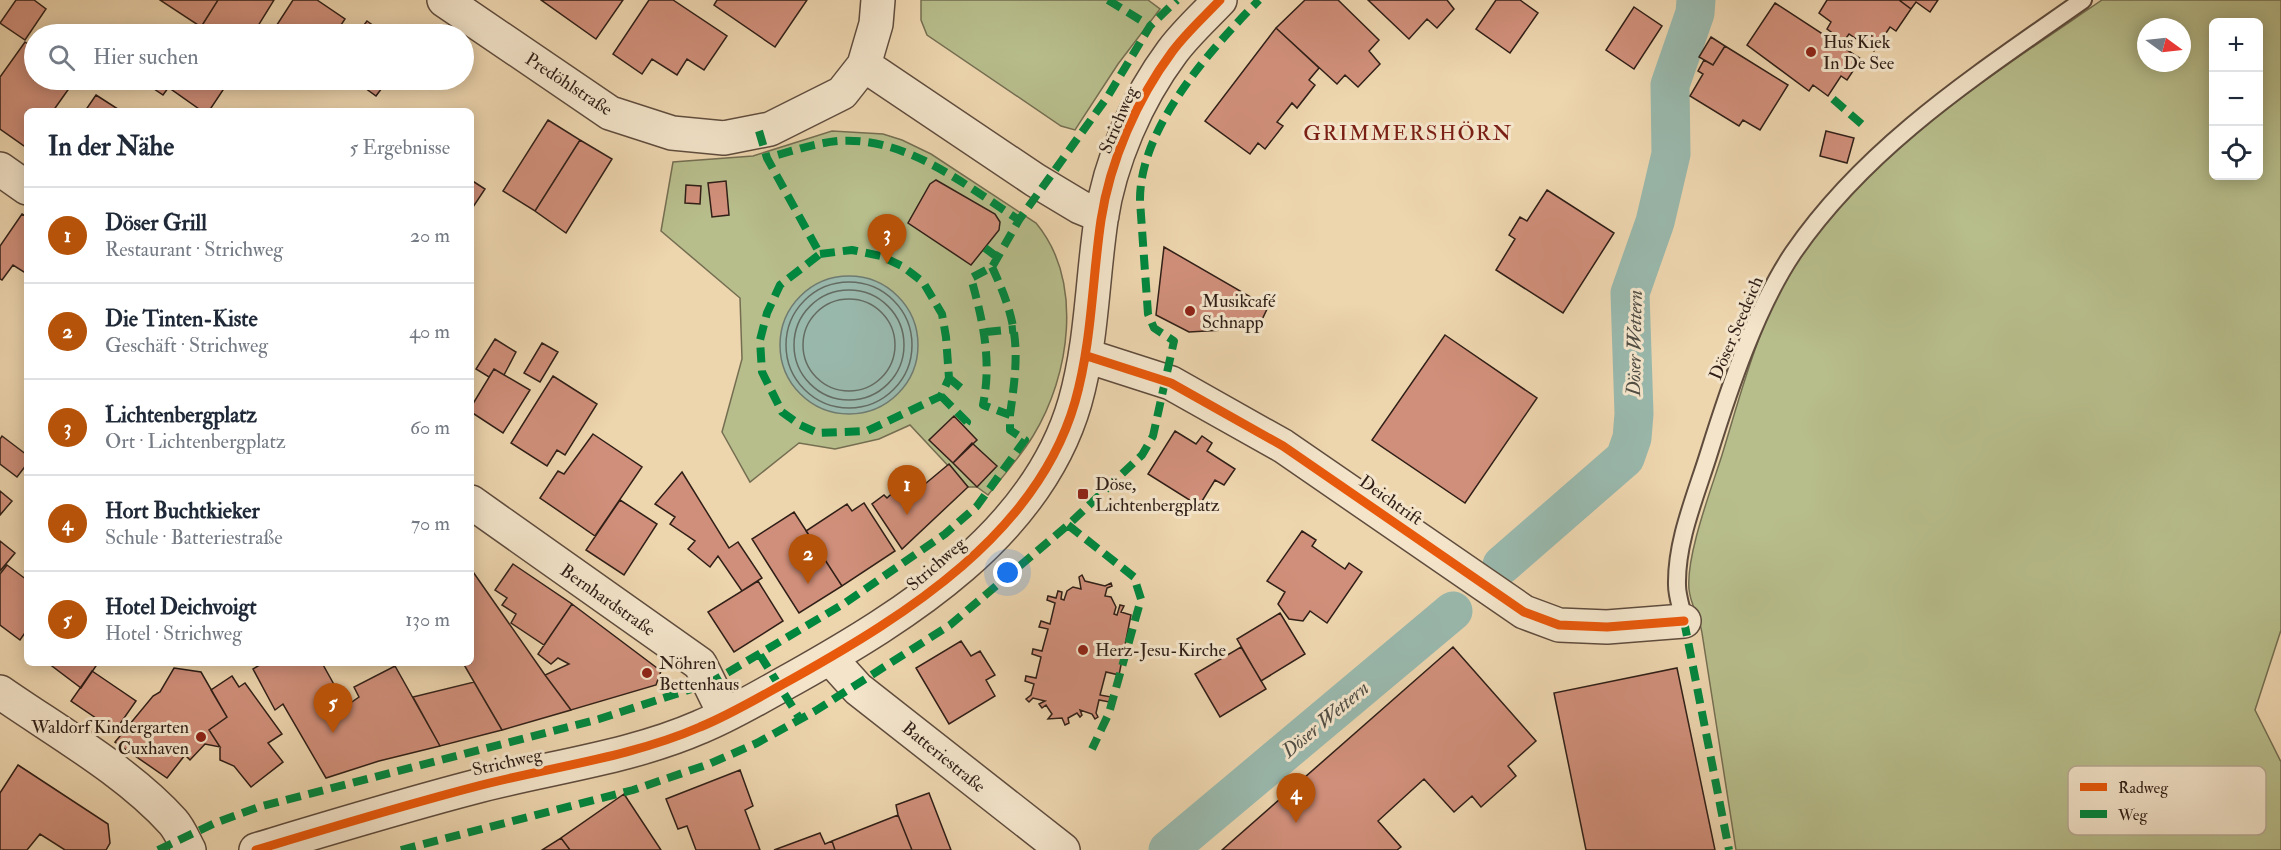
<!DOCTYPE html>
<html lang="de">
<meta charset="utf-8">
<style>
:root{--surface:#fff;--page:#f6f6f7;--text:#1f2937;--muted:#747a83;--line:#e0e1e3;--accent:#b45309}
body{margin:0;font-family:"IM FELL Double Pica",serif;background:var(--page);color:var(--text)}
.controls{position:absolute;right:18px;top:18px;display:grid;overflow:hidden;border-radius:9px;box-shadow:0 3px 15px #0003}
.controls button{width:54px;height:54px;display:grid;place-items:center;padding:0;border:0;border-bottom:2px solid var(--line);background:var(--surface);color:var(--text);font:30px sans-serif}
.compass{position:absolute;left:2137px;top:18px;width:54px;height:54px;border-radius:50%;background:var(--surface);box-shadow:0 3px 15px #0003;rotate:105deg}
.you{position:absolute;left:1008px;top:573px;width:21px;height:21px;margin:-15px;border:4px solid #fff;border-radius:50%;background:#1a73e8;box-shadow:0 0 0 9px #1a73e833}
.badge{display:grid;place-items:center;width:39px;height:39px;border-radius:50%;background:var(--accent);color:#fff;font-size:20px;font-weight:700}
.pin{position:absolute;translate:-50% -50px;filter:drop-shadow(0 2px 3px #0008)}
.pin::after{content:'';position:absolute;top:32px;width:21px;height:18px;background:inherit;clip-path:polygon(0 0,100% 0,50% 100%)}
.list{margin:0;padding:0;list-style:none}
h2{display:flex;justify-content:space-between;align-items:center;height:78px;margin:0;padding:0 24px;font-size:26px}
h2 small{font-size:20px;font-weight:400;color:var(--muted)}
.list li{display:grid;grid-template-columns:39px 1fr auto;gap:18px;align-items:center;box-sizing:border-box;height:96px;padding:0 24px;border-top:2px solid var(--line)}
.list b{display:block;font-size:22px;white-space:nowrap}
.list p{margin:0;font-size:20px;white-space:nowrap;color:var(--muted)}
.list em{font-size:20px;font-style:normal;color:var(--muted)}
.icon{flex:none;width:33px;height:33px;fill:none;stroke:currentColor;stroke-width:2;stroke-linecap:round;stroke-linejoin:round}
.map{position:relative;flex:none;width:2281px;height:850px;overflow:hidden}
.search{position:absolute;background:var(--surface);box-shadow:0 3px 15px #0003;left:24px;top:24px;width:450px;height:66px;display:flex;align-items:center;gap:15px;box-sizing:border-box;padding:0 21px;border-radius:33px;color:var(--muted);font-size:22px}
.panel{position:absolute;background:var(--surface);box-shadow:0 3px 15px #0003;left:24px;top:108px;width:450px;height:558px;border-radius:9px}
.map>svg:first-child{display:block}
.green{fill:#b7bd8b;stroke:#746e51;stroke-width:1.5;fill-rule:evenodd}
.water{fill:#99b8ac;stroke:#6f7b70;stroke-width:1.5}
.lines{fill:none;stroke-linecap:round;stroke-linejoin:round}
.shore{stroke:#646c62;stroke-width:1.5}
.canal{stroke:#99b8ac;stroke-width:39}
.building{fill:#d08f7a;stroke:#301f17;stroke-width:1.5}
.lane-casing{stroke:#5f4c3d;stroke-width:20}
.street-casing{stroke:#5f4c3d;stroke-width:36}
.lane{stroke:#f3e4ca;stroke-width:16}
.street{stroke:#f3e4ca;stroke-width:33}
.quiet{stroke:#00873e;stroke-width:8;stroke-dasharray:15 8;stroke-linecap:butt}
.cycleway-casing{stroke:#f3e4ca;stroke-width:13}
.cycleway{stroke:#e8590c;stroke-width:9}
.poi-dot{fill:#8f2418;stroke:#f3e4ca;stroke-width:2}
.labels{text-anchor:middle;stroke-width:6;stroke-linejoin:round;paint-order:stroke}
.poi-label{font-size:18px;fill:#301f17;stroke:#f3e4ca;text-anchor:start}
.street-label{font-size:18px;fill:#301f17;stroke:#f3e4ca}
.water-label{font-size:20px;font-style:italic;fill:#504d44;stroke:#f3e4ca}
.quarter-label{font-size:21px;letter-spacing:1.5px;fill:#7a1f14;stroke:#f3e4ca}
.key{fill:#f3e4ca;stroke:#b8a994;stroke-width:1.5}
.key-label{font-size:16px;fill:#301f17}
</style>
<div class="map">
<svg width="2281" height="850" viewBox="0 0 2281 850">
<rect width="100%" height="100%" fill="#edd5ae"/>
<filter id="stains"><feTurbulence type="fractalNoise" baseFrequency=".00333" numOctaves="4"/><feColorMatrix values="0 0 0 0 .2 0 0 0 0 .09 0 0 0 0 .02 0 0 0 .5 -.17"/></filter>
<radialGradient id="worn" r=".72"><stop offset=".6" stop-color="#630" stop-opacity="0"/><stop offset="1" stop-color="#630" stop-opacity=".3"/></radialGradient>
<path class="green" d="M921 0H1148L1160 9 1118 64 1075 130 1061 126 927 35 921 20Z
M2102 0H2281V630L2255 710 2281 762V850H1736C1725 778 1713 705 1702 633 1700 618 1690 604 1689 589 1686 555 1711 490 1722 455 1742 390 1759 319 1798 261 1875 148 1992 75 2102 0ZM2214 22H2258V176H2214ZM2146 27H2182V63H2146Z
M832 131 883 134 902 140 931 154 1036 223C1084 281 1070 376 1033 436 1020 457 1003 476 988 495L977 487H968L910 425 879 439 835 449 799 443 750 482 722 432 742 359 740 298 661 231 673 162 753 156Z"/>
<path class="water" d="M780 345a69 69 0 1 1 138 0a69 69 0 1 1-138 0Z"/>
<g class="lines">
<path class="shore" d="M786 345a63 63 0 1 1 126 0a63 63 0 1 1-126 0Z
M794 345a55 55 0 1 1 110 0a55 55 0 1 1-110 0Z
M803 345a46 46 0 1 1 92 0a46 46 0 1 1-92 0Z"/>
<path class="canal" d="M1502 565 1625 458 1632 438 1634 414 1630 293 1655 222 1671 154 1670 85 1695 13 1696 0
M1168 850 1453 611"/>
</g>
<path class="building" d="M16 0H34L46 9 25 40 0 23Z
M160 0H218L201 27Z
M218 0H274L253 34H213L201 27Z
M293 0H317L345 19 335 34H271Z
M541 0H623L596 39Z
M649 0H673L727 36 704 70 687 59 677 75 652 59 642 74 613 54Z
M717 0H807L775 47 714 5Z
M1305 0H1338L1379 40 1369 51 1380 64 1358 87 1345 75 1337 84 1276 28Z
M1368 0H1447L1454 9 1437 28 1427 19 1409 39Z
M1496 0H1520L1538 13 1510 53 1476 29Z
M1827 0H1899L1911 9 1896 31 1890 27 1874 51 1849 34 1844 41 1827 29 1831 22 1819 13Z
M1899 0H1938L1930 12 1916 2 1911 9Z
M1775 3 1861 59 1847 80 1841 76 1828 96 1813 85 1809 91 1747 45Z
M1634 7 1662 26 1634 69 1606 50Z
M367 21 385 34H357Z
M1276 28 1319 68 1309 80 1315 85 1297 108 1292 103 1277 122 1283 126 1265 149 1258 143 1250 154 1205 121Z
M1711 37 1725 46 1713 65 1699 57Z
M25 42 34 48V80H75L53 111H27V148L0 129V77Z
M1725 46 1788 85 1760 130 1743 120 1739 126 1690 96 1703 74 1698 71 1704 60 1713 65Z
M141 80H174L163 95Z
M174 80H214L225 87 209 111H202L168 87Z
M354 80H388L376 96Z
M96 95 121 111H85Z
M548 120 580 140 535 211 503 191Z
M1826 131 1854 138 1847 163 1820 156Z
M580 140 612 159 566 233 535 211Z
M471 180 485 189 471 210Z
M936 180 995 214 1000 222 999 230 971 265 908 223 930 184Z
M726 181 729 215 712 217 708 183Z
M686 185 701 186 700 204 685 203Z
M1547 190 1614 233 1563 313 1496 270 1515 239 1509 235 1520 217 1527 221Z
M22 214 27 217V274L13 265 2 280 0 279V246Z
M1164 247 1268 307 1258 328 1189 332 1156 315Z
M1445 335 1537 398 1465 503 1372 440Z
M495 339 516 352 504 375 494 369 489 377 476 369Z
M542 343 558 352 540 382 524 373Z
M494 369 530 390 503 433 471 412V407Z
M553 376 597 404 565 455 557 450 547 466 511 443Z
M954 416 977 440 953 463 929 440Z
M1175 431 1196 444 1202 436 1212 443 1207 451 1235 469 1224 485 1215 480 1199 506 1148 474Z
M593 434 642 467 595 536 540 498 558 471 564 474Z
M2 436 27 455V464L17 477 0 464V439Z
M972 443 997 466 977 487 953 463Z
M949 464 968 487 902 549 872 504 884 495 887 498 915 472 925 484Z
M682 472 729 548 738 542 762 578 742 591 718 556 710 567 688 549 695 541 670 524 675 517 655 504Z
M0 491 12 501 0 515Z
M620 500 657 524 624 575 586 550Z
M864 503 895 551 842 586 806 531 847 504 852 511Z
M794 512 842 586 799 613 752 539Z
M1302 531 1316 540 1312 546 1345 569 1349 563 1362 572 1327 623 1310 611 1303 621 1289 619 1278 604 1285 592 1267 581Z
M0 541 15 553 0 571Z
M513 564 572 604 544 645 511 623 516 614 502 605 507 598 495 590Z
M7 565 27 580V630L20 640 0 625V574Z
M471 569 545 675 571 710 502 730 463 663H471Z
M1082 575 1085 581 1105 586 1111 583 1112 586 1107 588 1105 596 1111 597 1116 607 1114 614 1117 615 1120 605 1124 606 1121 612 1131 615 1119 675 1106 672 1100 695 1111 697 1109 702 1099 700 1096 713 1098 717 1095 719 1092 714 1080 710 1082 715 1080 717 1077 713 1068 718 1069 723 1065 725 1062 718 1048 719 1052 714 1046 705 1042 708 1039 704 1045 701 1033 698 1029 702 1026 699 1031 695 1034 684 1025 681 1026 676 1036 678 1041 657 1032 654 1033 649 1042 651 1048 629 1039 627 1041 621 1050 624 1055 603 1047 600 1048 596 1056 598 1058 591 1062 592 1061 599 1064 600 1067 591 1073 587 1081 589 1079 577Z
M758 581 783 621 734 652 708 612Z
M572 604 661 671 656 685 571 710 545 675 569 664 558 658 551 664 538 654Z
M1280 613 1305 654 1261 681 1237 639Z
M961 641 971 656 980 651 995 675 986 680 995 696 949 724 916 668Z
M1241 647 1266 689 1220 717 1195 674Z
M1453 647 1536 741 1508 766 1516 776 1481 807 1472 796 1454 812 1424 779 1378 821 1401 847 1397 850H1222Z
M48 663H98L81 688Z
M263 663H322L346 706 359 697 354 687 395 666 440 746 379 761 326 778 283 704 275 710 253 669Z
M174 668 201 672 227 717 209 730 220 747 205 744 190 760 185 755 167 778 115 742 153 696 160 692Z
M1677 668 1715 850H1586L1554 693Z
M92 671 136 701 115 731 71 701Z
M232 676 239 687 245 683 282 734 268 743 283 762 251 787 234 766 220 760V747L209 730 227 717 211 690Z
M474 682 502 730 440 746 413 697Z
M18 765 108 824 110 843 106 850H65L40 834 27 850H0V793Z
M740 770 753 806 745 810 760 850H696L687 826 678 829 666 799Z
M929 793 951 850H912L898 815 896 805Z
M624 794 661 850H570L561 838Z
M898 815 912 850H835L832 841Z
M820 833 825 844 832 841 835 850H774Z
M561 838 570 850H542Z"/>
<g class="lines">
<g class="lane-casing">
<path id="lane" d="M1684 621C1682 609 1677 597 1677 585 1676 541 1696 495 1709 453 1729 389 1756 308 1793 253 1867 145 1978 74 2083 0"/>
</g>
<g class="street-casing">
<path id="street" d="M444 0 610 113 672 133 724 138 770 129 842 93 864 65 876 24 878 0
M864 65 1035 180 1080 207 1102 216
M0 169 27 188
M1087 356 1171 383 1283 446 1524 612 1559 625 1607 627 1684 621
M471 502 700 664 725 715
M830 658 858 689 1063 850
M0 692C56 731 127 771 173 822 180 830 184 841 189 850
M256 850C329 828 401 806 474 787 549 767 629 758 700 727 732 714 763 695 794 678 906 615 1037 534 1075 402 1092 342 1092 281 1101 220 1110 161 1137 99 1172 52 1186 33 1204 17 1220 0"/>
</g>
<use href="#lane" class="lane"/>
<use href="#street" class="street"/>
<path class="quiet" d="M1108 0 1150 26
M1833 99 1865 127
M759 131 767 158
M985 248 997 257
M820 254 852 250 881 256 902 266 923 282 942 314 946 337 949 378 941 396 867 431 818 433 800 425 782 412 762 372 760 340 767 313 780 285 820 254 767 158C789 152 815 143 838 141 906 136 965 185 1019 220
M992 267C1020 327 1019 351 1010 415
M986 332 1016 329
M949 378 961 388
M941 396 967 422 964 426
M1068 525 1134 577 1141 599 1109 713 1092 749
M1684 621 1729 850
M760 655 800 719
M158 850 215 823 259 807 599 719 710 683 845 603 945 534 977 506 1025 440 1010 430V415L983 405C992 360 983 321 971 278L992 267 1019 220 1108 96 1150 26 1177 0
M401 850 633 790 709 764 757 743 815 711 950 625 1068 525 1142 455 1153 436 1174 341 1154 328 1148 314 1140 201C1139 128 1211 49 1259 0"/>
<g class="cycleway-casing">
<path id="cycleway" d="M1087 356 1171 383 1283 446 1524 612 1559 625 1607 627 1684 621
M256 850C329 828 401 806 474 787 549 767 629 758 700 727 732 714 763 695 794 678 906 615 1037 534 1075 402 1092 342 1092 281 1101 220 1110 161 1137 99 1172 52 1186 33 1204 17 1220 0"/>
</g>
<use href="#cycleway" class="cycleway"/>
</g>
<g class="poi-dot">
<circle cx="1811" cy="52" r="6"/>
<circle cx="1190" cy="311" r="6"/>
<rect x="1077" y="488" width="12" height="12" rx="3"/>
<circle cx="1083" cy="650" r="6"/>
<circle cx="647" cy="673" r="6"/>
<circle cx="201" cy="737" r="6"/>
</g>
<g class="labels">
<g class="poi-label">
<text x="1823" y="48">Hus Kiek<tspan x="1823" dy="21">In De See</tspan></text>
<text x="1202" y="307">Musikcafé<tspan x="1202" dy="21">Schnapp</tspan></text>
<text x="1095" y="490">Döse,<tspan x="1095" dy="21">Lichtenbergplatz</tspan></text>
<text x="1095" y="656">Herz-Jesu-Kirche</text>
<text x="659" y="669">Nöhren<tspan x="659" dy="21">Bettenhaus</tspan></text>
<text x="189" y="733" text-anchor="end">Waldorf Kindergarten<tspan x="189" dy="21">Cuxhaven</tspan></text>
</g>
<g class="street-label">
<text transform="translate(569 84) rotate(33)" y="6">Predöhlstraße</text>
<text transform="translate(1118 120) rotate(-67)" y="6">Strichweg</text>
<text transform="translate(1736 328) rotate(-67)" y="6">Döser Seedeich</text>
<text transform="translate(1391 500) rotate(35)" y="6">Deichtrift</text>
<text transform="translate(936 564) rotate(-41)" y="6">Strichweg</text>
<text transform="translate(608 600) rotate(35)" y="6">Bernhardstraße</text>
<text transform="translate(944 757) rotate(39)" y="6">Batteriestraße</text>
<text transform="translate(507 762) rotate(-13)" y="6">Strichweg</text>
</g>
<g class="water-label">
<text transform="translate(1634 343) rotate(-89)" y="7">Döser Wettern</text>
<text transform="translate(1325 719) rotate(-40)" y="7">Döser Wettern</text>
</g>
<g class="quarter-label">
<text x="1408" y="140">GRIMMERSHÖRN</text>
</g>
</g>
<rect x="2068" y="766" width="198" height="69" rx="9" class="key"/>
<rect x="2080" y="783" width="27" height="8" fill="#e8590c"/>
<rect x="2080" y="810" width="27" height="8" fill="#00873e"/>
<g class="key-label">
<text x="2118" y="793">Radweg</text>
<text x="2118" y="820">Weg</text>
</g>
<rect width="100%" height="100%" filter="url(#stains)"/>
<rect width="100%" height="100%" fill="url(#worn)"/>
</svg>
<div class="controls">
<button>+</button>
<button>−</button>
<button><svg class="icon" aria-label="locate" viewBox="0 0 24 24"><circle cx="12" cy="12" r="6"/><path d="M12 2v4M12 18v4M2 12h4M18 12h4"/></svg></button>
</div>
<svg class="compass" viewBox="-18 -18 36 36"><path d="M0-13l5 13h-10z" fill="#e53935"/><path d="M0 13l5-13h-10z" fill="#747a83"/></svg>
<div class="you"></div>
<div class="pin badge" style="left:907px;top:515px">1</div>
<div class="pin badge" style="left:808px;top:584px">2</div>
<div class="pin badge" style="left:887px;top:264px">3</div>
<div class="pin badge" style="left:1296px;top:823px">4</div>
<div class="pin badge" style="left:333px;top:733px">5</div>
<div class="search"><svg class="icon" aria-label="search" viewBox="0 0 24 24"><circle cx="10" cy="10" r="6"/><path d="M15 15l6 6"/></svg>Hier suchen</div>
<section class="panel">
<h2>In der Nähe<small>5 Ergebnisse</small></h2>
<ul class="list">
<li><span class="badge">1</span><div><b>Döser Grill</b><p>Restaurant · Strichweg</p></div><em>20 m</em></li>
<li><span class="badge">2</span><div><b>Die Tinten-Kiste</b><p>Geschäft · Strichweg</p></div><em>40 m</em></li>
<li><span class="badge">3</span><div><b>Lichtenbergplatz</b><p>Ort · Lichtenbergplatz</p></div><em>60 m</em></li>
<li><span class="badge">4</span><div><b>Hort Buchtkieker</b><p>Schule · Batteriestraße</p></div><em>70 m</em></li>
<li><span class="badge">5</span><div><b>Hotel Deichvoigt</b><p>Hotel · Strichweg</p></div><em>130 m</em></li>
</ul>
</section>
</div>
